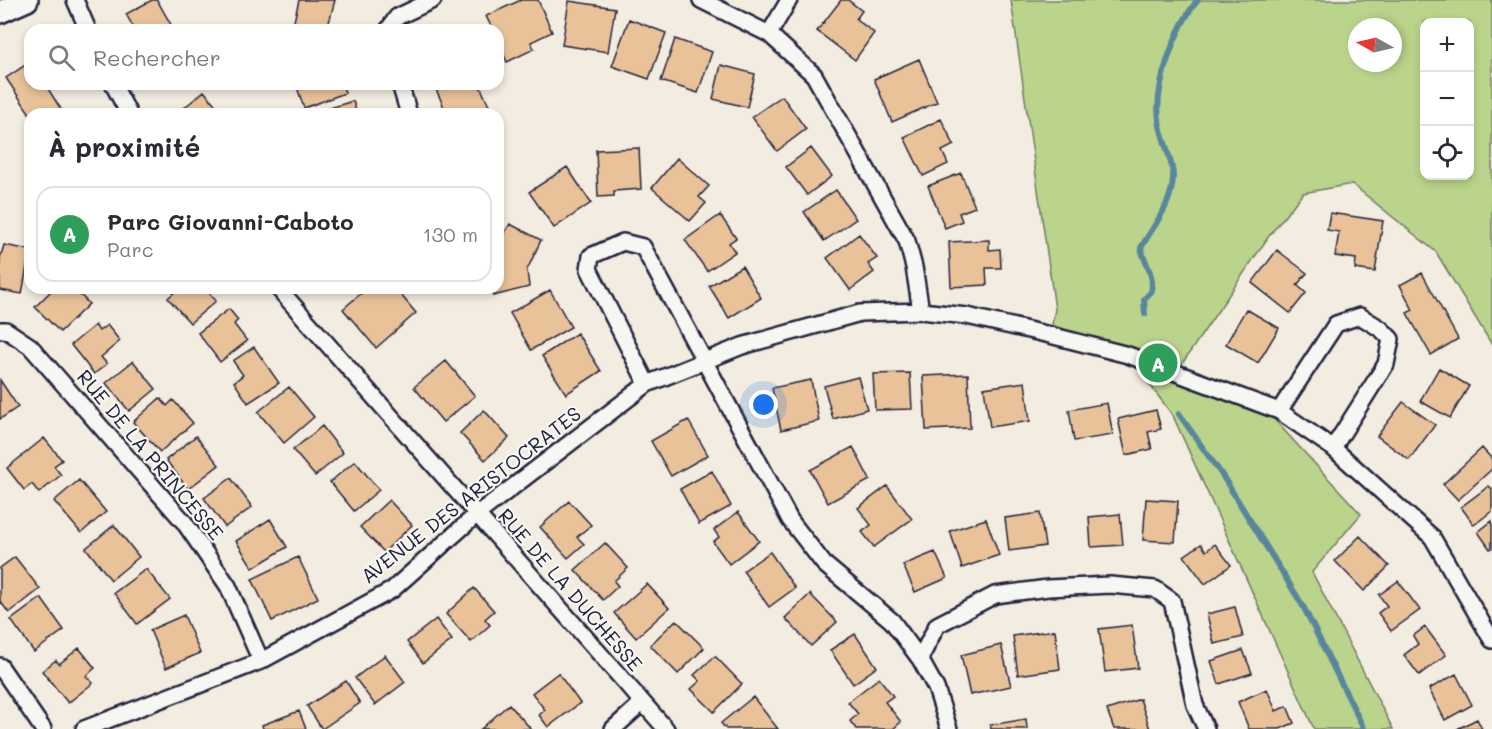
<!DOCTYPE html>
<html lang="fr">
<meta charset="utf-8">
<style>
:root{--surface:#fff;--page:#f2f2f3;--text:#2b2b33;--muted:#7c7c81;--line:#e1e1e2;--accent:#0f766e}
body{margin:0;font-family:Mali,sans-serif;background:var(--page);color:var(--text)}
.controls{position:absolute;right:18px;top:18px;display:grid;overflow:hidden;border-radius:12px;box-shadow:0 3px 9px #0003}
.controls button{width:54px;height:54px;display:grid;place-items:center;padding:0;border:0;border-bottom:2px solid var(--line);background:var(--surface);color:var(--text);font:30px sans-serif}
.compass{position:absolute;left:1348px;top:18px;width:54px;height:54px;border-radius:50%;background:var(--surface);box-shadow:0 3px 9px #0003;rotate:278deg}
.you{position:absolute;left:764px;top:405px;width:21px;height:21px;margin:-15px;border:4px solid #fff;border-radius:50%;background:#1a73e8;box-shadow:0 0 0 9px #1a73e833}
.badge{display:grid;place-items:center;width:39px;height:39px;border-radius:50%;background:var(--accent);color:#fff;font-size:20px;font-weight:700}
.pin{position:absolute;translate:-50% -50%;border:3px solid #fff;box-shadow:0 2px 6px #0006}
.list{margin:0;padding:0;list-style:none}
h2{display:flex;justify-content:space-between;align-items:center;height:78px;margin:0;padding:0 24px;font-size:26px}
h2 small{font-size:20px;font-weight:400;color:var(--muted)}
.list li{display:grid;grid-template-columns:39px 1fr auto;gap:18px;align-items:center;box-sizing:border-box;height:96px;margin:0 12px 12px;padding:0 12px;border:2px solid var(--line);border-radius:18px}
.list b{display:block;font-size:22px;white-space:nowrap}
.list p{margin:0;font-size:20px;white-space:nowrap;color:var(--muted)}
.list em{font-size:20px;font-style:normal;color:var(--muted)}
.icon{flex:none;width:33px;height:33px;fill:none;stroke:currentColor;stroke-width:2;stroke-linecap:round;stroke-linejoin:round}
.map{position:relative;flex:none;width:1492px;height:729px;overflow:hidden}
.search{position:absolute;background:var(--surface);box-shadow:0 3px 9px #0003;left:24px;top:24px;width:480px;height:66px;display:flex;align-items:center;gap:15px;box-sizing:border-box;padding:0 21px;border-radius:18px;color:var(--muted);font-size:22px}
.panel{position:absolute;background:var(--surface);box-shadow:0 3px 9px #0003;left:24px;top:108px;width:480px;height:186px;border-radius:18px}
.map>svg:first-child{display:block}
.green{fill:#bad48b;stroke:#6e7b63;stroke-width:1.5;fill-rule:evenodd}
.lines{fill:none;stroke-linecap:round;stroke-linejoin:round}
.stream{stroke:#59869d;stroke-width:6}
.building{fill:#e9c299;stroke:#22223b;stroke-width:1.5}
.street-casing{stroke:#22223b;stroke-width:20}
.secondary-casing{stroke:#22223b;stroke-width:26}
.street{stroke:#f6f6f2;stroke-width:15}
.secondary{stroke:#f6f6f2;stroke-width:21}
.labels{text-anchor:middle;stroke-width:4.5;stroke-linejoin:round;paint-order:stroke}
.street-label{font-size:20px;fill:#22223b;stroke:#f6f6f2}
</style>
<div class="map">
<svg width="1492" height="729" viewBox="0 0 1492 729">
<rect width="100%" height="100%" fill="#f3ece0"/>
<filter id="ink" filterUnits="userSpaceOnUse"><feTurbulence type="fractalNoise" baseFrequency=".0167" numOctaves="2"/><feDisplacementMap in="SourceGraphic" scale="12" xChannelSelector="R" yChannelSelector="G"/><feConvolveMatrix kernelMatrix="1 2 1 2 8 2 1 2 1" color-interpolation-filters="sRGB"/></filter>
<g filter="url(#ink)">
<path class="green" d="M1011 0H1492V345L1436 252 1352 184 1303 193 1269 236 1177 371 1259 403 1361 514 1312 572 1393 729H1314L1173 416 1128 355 1050 335 1055 309ZM1424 22H1470V176H1424ZM1357 27H1393V63H1357Z"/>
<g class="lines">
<path class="stream" d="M1145 314 1144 299 1151 292C1155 275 1145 264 1141 248 1153 226 1172 205 1173 178 1174 162 1161 138 1159 120 1154 86 1176 26 1198 0
M1179 414 1222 475 1303 606 1364 729"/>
</g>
<path class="building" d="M152 0H157L174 30H135L126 14Z
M299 0H335L327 30H292Z
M521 0H538L552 32 531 42 534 49 507 62 498 42V30H493L486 16Z
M841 0H848L862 11 856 19 874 33 855 60 817 31Z
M569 1 615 8 608 52 562 45Z
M629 19 666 33 649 79 612 66Z
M675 39 712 52 698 93 661 81Z
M919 59 937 102 892 122 874 79Z
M30 62V84H45L64 114H30L6 78Z
M721 65 755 74 747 107 713 99Z
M296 84H342L345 93 304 108Z
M441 84H479L490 108 478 114H447L435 87Z
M204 91 223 114H179L178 113Z
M782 96 806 129 777 151 752 117Z
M353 101 357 114H321L320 111Z
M941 119 954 145 942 151 948 164 923 176 904 137Z
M639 148 641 189 614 191V196L598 197 596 150Z
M811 148 832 176 807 195 786 167Z
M677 158 709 186 699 197 706 203 690 221 652 188Z
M567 167 591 203 554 228 529 192Z
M961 173 975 207 959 213 962 221 945 228 928 186Z
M836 190 856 219 824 241 804 212Z
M1330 213 1383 221 1375 272 1355 269 1356 259 1335 256 1339 232 1327 230Z
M720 215 736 238 729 243 735 252 707 271 685 240Z
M510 224 541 240 527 270 529 287 493 296 491 288H498V243Z
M859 234 877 258 868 264 874 272 850 290 827 258Z
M989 240V250L1000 249 1001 268H986L987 285 951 287 949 242Z
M4 245 30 250 22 294 0 290V258Z
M1277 250 1307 273 1297 285 1306 293 1290 313 1252 283Z
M742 266 761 298 729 318 709 286Z
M1422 273 1458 339 1431 355 1407 313 1413 310 1400 285Z
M54 288H74L89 304 60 332 35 307Z
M179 288H205L216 301 190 323 168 298Z
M367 288H395L416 313 376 348 343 309Z
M550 290 571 327 531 350 510 313Z
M229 309 238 320 234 324 247 341 220 362 198 333Z
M1246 309 1279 328 1258 363 1226 344Z
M95 325 99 331 107 325 120 341 101 357 107 364 94 374 71 345Z
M577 333 601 371 566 394 542 356Z
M254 347 279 383 248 403 234 382 243 375 233 361Z
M133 361 156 389 129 411 106 383Z
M446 361 475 396 443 422 414 387Z
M1439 368 1469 386 1450 418 1420 401Z
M910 373 912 409 875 410 873 374Z
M968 374 970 428 926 430 923 376Z
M858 377 867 409 833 419 824 386Z
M0 380 18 407 0 419Z
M811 380 819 421 781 430 772 388Z
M1025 382 1030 421 990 427 984 388Z
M289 387 314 417 284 443 258 412Z
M160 398 167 406 173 400 193 423 160 452 133 422Z
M1403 402 1435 425 1409 460 1377 436Z
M1107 403 1113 435 1074 441 1069 410Z
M484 410 509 438 485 460 460 433Z
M1156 410 1161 429 1148 432 1152 449 1126 455 1118 419Z
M688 420 708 455 671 476 651 441Z
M322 426 343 453 315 476 293 450Z
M196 436 219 465 188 489 166 460Z
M44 438 62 460 54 466 61 475 39 493 32 484 24 490 7 468Z
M853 447 870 480 828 503 810 470Z
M1482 448 1492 459V469L1458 500 1443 484Z
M355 461 379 490 354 511 330 482Z
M712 471 731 506 699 524 680 489Z
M231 478 252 507 225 527 204 498Z
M79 480 106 512 81 533 54 501Z
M887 486 912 519 874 547 862 532 871 525 858 508Z
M1489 486 1492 489V511L1474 525 1461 507Z
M1146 499 1178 501 1175 542 1143 540Z
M389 500 412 525 384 552 360 527Z
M569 501 591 525 577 537 584 544 568 558 540 527Z
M738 512 759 541 729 564 713 542 719 537 714 530Z
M1040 513 1045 546 1009 551 1005 518Z
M1120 514 1123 545 1091 547 1089 517Z
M270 519 287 547 253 568 236 541Z
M986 519 999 555 962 568 950 531Z
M1492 521V548L1490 549 1478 532Z
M114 525 139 557 111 580 86 548Z
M1360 536 1389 566 1364 591 1335 561Z
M605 543 628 568 614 581 618 586 603 600 575 570Z
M1201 544 1206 551 1215 544 1231 565 1205 584 1184 556Z
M770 552 795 588 769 607 743 571Z
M935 552 947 578 915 592 903 565Z
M15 557 40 589 9 613 0 601V568Z
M298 557 318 598 272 621 252 579Z
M146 569 170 599 137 624 114 593Z
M1398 581 1420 610 1391 631 1378 613 1387 606 1379 595Z
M647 584 669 608 636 638 614 613Z
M474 588 494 611 485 619 490 625 471 642 446 614Z
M810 594 837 622 811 646 785 618Z
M41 598 64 630 34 652 11 620Z
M1235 607 1243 637 1214 644 1207 614Z
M184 615 200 653 166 668 150 630Z
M436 619 452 640 423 663 407 642Z
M676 620 704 648 678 674 650 645Z
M1132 625 1138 668 1105 672 1099 629Z
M1425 627 1446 655 1419 675 1404 655 1418 644 1413 636Z
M1055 630 1060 669 1018 675 1013 636Z
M855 634 877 667 853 684 830 650Z
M1001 645 1011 686 970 695 961 655Z
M79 648 95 668 86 676 93 683 68 703 42 671 56 660 59 664Z
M1243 650 1252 673 1219 684 1211 661Z
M385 655 405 682 375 705 355 678Z
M715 656 742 684 714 712 691 689 700 681 694 675Z
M558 673 580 703 548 727 539 715 545 710 532 693Z
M1456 674 1472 705 1445 720 1429 689Z
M879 678 893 696 885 702 901 722 893 729H856L850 721 858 714 848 702Z
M346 681 360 703 322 729 307 706Z
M1267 689 1276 711 1287 706 1294 723 1280 729H1249L1238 702Z
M753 697 778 729H726L721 723Z
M1140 699 1150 729H1114L1107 710Z
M509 704 531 729H481Z
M299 711 306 729H263L262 725Z
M1026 719 1027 729H991L990 725Z
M1477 719 1482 729H1457Z"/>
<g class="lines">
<g class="street-casing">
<path id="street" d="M75 0 88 30
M701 0 769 34 814 75 907 241 914 267 921 311
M388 30 397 17 433 0
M769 34 789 0
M113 84 129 114
M400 84 409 114
M278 288 666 729
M0 330H6L30 346 184 522 228 586 261 661
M647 384 589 269 591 256 623 242 643 247 790 520 824 564 892 621 920 659 936 688 949 729
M1279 411 1336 324 1360 316 1381 329 1391 339 1386 364 1333 448
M920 659 937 625 995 595 1048 588 1110 585 1155 589 1172 601 1195 705 1206 729
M0 666 43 729
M84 729 261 661 392 590 476 515 647 384 742 346 860 313 921 311 967 316 1050 335 1128 355 1279 411 1333 448 1432 537 1492 640
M613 729 642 703"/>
</g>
<g class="secondary-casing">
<path id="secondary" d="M0 12 27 0"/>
</g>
<use href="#street" class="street"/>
<use href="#secondary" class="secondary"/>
</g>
</g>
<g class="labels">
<g class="street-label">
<text transform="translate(150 455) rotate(50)" y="7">RUE DE LA PRINCESSE</text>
<text transform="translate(471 495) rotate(-38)" y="7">AVENUE DES ARISTOCRATES</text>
<text transform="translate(570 590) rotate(49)" y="7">RUE DE LA DUCHESSE</text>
</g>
</g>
</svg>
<div class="controls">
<button>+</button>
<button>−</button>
<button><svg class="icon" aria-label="locate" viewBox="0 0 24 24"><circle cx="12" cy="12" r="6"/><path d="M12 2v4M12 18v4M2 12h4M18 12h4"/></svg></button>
</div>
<svg class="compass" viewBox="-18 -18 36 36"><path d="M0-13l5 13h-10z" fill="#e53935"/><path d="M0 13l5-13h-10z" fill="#7c7c81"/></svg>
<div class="you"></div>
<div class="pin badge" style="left:1158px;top:363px;background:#2e9e5b">A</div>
<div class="search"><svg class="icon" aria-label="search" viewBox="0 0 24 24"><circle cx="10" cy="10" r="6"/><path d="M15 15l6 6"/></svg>Rechercher</div>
<section class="panel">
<h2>À proximité<small></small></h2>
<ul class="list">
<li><span class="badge" style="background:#2e9e5b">A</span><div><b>Parc Giovanni-Caboto</b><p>Parc</p></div><em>130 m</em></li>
</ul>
</section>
</div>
